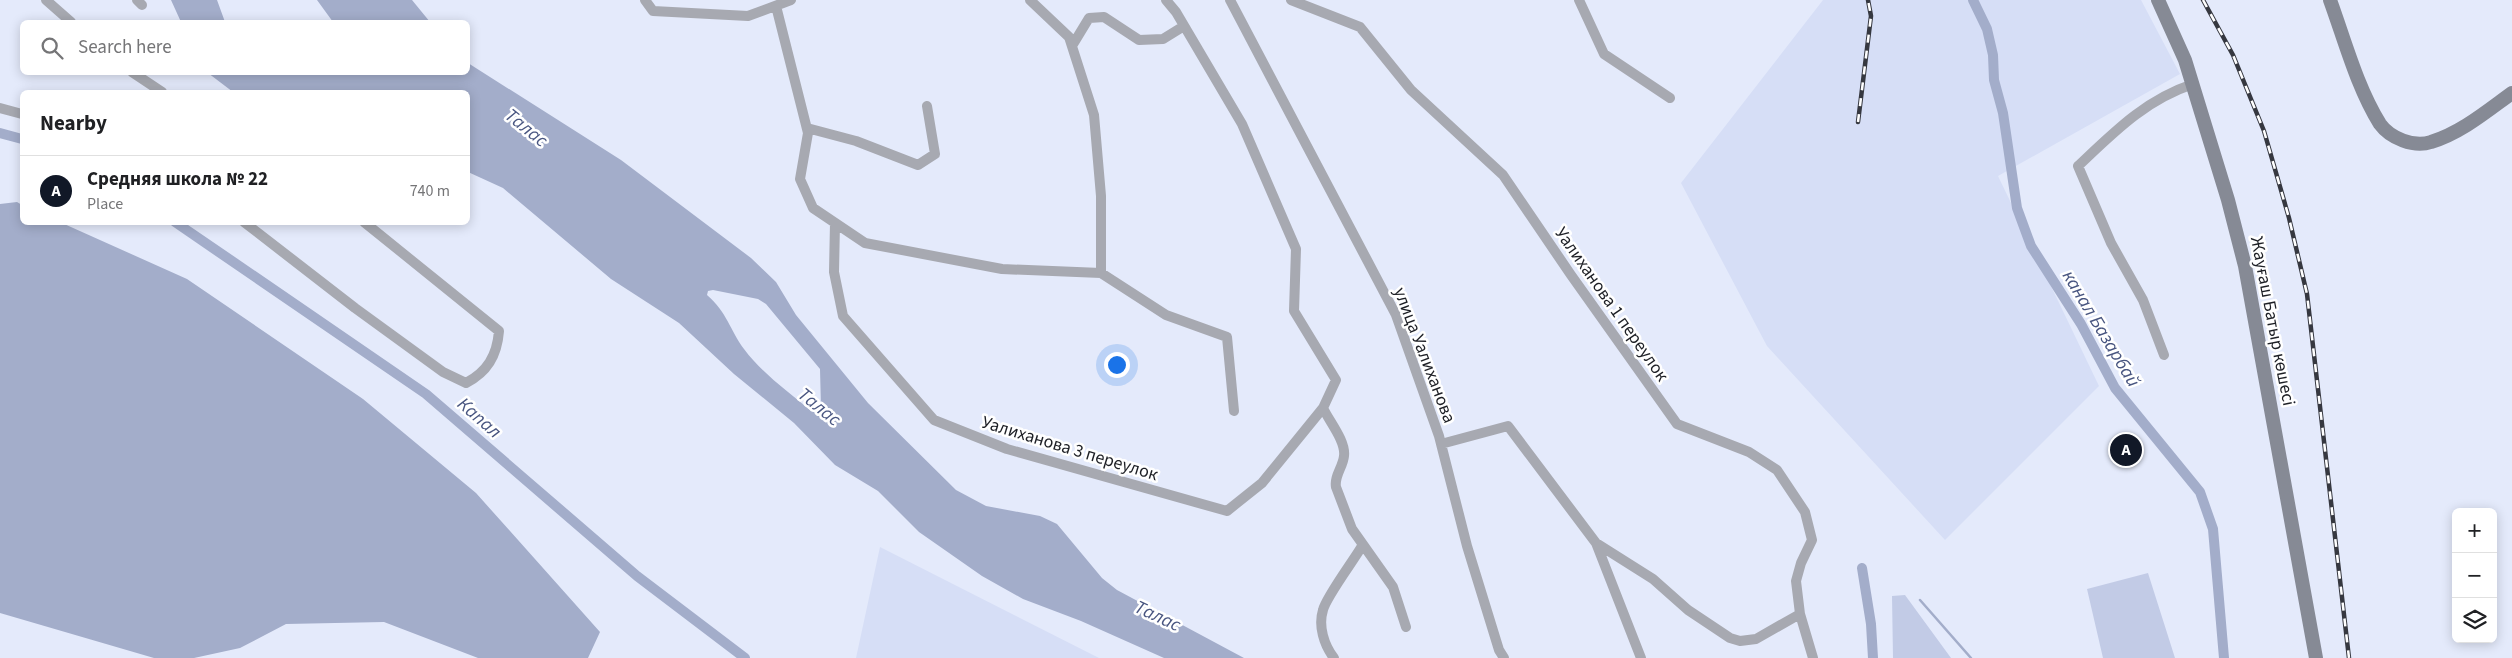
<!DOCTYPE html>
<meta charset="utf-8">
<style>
:root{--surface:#fff;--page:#f6f6f6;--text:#202124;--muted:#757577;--line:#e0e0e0;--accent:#111827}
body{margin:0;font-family:"Source Sans 3",sans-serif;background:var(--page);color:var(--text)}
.controls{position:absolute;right:15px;bottom:15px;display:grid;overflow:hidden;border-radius:8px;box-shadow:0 2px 12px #0003}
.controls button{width:45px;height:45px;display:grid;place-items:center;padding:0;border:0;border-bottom:1px solid var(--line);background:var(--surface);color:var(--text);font:25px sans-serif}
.you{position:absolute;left:1116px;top:364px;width:18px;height:18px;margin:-12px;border:4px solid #fff;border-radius:50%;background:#1a73e8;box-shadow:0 0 0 8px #1a73e833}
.badge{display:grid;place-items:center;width:32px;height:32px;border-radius:50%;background:var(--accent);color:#fff;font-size:16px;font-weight:700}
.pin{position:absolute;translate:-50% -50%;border:2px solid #fff;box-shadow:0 1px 5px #0006}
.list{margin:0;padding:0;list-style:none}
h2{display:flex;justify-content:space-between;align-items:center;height:65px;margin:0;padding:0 20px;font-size:21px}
h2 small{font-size:16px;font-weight:400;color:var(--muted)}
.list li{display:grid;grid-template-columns:32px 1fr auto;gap:15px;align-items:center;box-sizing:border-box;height:70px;padding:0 20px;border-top:1px solid var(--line)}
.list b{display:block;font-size:19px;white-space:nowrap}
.list p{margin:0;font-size:16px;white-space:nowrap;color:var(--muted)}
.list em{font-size:16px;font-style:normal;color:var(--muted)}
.icon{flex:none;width:28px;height:28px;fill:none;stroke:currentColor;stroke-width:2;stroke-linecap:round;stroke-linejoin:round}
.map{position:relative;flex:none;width:2512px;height:658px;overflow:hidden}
.search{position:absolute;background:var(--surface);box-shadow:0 2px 12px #0003;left:20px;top:20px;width:450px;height:55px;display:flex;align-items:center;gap:12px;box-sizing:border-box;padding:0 18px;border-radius:8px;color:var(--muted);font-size:19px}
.panel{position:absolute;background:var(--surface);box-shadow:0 2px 12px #0003;left:20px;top:90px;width:450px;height:135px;border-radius:8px}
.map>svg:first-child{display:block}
.built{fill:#d6def6}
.green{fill:#c2cbe6}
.water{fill:#a3adca;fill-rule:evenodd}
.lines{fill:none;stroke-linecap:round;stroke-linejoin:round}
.stream{stroke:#a3adca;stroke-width:2.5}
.canal{stroke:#a3adca;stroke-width:10}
.street{stroke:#a7a9b1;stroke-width:10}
.secondary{stroke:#868a95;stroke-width:14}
.rail-casing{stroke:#363840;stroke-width:4.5}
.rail{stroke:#fff;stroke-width:2.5;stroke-dasharray:8;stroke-linecap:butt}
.labels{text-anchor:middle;stroke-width:5;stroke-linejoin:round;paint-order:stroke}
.street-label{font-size:18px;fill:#1d1f25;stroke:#fff}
.water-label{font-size:19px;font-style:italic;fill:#485580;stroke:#fff}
</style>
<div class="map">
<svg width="2512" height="658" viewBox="0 0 2512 658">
<rect width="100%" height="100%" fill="#e4eafb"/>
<path class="built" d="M1823 0H2141L2180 74 1998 176 2099 386 1945 540 1767 346 1681 183Z
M880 547 1099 658H856Z"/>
<path class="green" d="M2148 573 2175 658H2103L2087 589Z
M1905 595 1951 658H1893L1892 596Z"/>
<path class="water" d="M171 0H217L225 22H181Z
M317 0H412L430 22H333Z
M468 63 621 160 751 258 776 282 796 315 868 403 956 490 986 506 1040 516 1057 524 1102 578 1117 590 1244 658H1164L1081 621 1023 599 982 576 919 532 878 491 835 465 794 423 734 374 679 323 611 279 503 188 468 172V92H233L208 73 468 72ZM713 290 758 299 766 304 820 369 821 408 819 411 810 410C787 391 762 373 744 349 730 330 727 312 707 295L708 291Z
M17 202 22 205V222L62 223 187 279 363 399 476 493 600 632 588 658H478L384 622 286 624 240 648 194 658H154L0 613V204Z"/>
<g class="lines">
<path class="stream" d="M1920 600 1971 658"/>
<path class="canal" d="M1973 0 1987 29 1993 55 1994 80 2003 113 2017 208 2031 246 2081 324 2115 388 2200 492 2213 529 2224 658
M0 133 22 139
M175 222 426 394 637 576 745 658
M1862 568 1871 624 1873 658"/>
<path class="street" d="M46 0 71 22
M137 0 142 5
M645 0 653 11 748 16 791 0
M1030 0 1069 37 1094 115 1101 196V273
M1166 0 1176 12 1242 124 1296 249 1294 311 1336 380 1323 408C1329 421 1346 441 1344 456 1343 467 1334 476 1336 487L1352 529 1393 587 1406 627
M1230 0 1396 315 1439 436 1467 546 1499 650 1504 658
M1291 0 1360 27 1411 90 1503 175 1571 275 1677 424 1749 452 1777 470 1805 512 1812 540 1801 563 1796 581 1800 614 1813 658
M1579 0 1604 54 1670 98
M776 6 808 133 800 179 813 208 865 243 1002 269 1101 273 1166 315 1227 337 1234 411
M1072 46 1089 18 1104 17 1139 40 1163 39 1184 26
M132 72 162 92
M0 108 22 114
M807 128 856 141 918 165 935 154 927 106
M244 222 355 308 443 372 466 383C487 372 497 356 499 331L364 222
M835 223 834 272 843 316 934 420 1007 449 1227 511 1262 483 1323 408
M2164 355 2143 300 2111 243 2078 166C2114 132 2145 100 2193 84
M1441 444 1508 426 1596 543 1641 658
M1596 543 1653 579 1688 610 1730 638 1740 641 1756 639 1800 614
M1334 658C1324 645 1318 626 1323 610 1326 597 1354 560 1362 546"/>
<path class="secondary" d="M2158 0 2185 60 2228 200 2245 266 2316 658
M2330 0C2345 41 2357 87 2380 124 2390 138 2414 148 2431 142 2461 133 2487 111 2512 93"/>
<g class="rail-casing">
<path id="rail" d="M2203 0 2233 55 2264 131 2289 218 2307 294 2349 658
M1858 122 1871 16 1868 0"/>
</g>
<use href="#rail" class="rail"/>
</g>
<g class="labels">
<g class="street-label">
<text transform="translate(1612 304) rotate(55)" y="6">Уалиханова 1 переулок</text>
<text transform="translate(2273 321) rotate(79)" y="6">Жауғаш Батыр көшесі</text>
<text transform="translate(1425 355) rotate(69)" y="6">улица Уалиханова</text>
<text transform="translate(1070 448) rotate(17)" y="6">Уалиханова 3 переулок</text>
</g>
<g class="water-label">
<text transform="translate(527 127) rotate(39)" y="7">Талас</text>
<text transform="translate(2102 328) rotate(59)" y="7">канал Базарбай</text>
<text transform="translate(820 406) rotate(39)" y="7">Талас</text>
<text transform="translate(480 417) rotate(41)" y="7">Капал</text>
<text transform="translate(1158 615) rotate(25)" y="7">Талас</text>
</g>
</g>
</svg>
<div class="controls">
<button>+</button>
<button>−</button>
<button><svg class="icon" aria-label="layers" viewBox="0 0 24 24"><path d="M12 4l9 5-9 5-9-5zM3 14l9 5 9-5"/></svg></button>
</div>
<div class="you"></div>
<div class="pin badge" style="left:2126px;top:450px">A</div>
<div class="search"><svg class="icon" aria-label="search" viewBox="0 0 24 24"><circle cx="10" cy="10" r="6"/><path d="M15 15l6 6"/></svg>Search here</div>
<section class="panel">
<h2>Nearby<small></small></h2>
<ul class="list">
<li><span class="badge">A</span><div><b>Средняя школа № 22</b><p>Place</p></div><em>740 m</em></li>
</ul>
</section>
</div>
